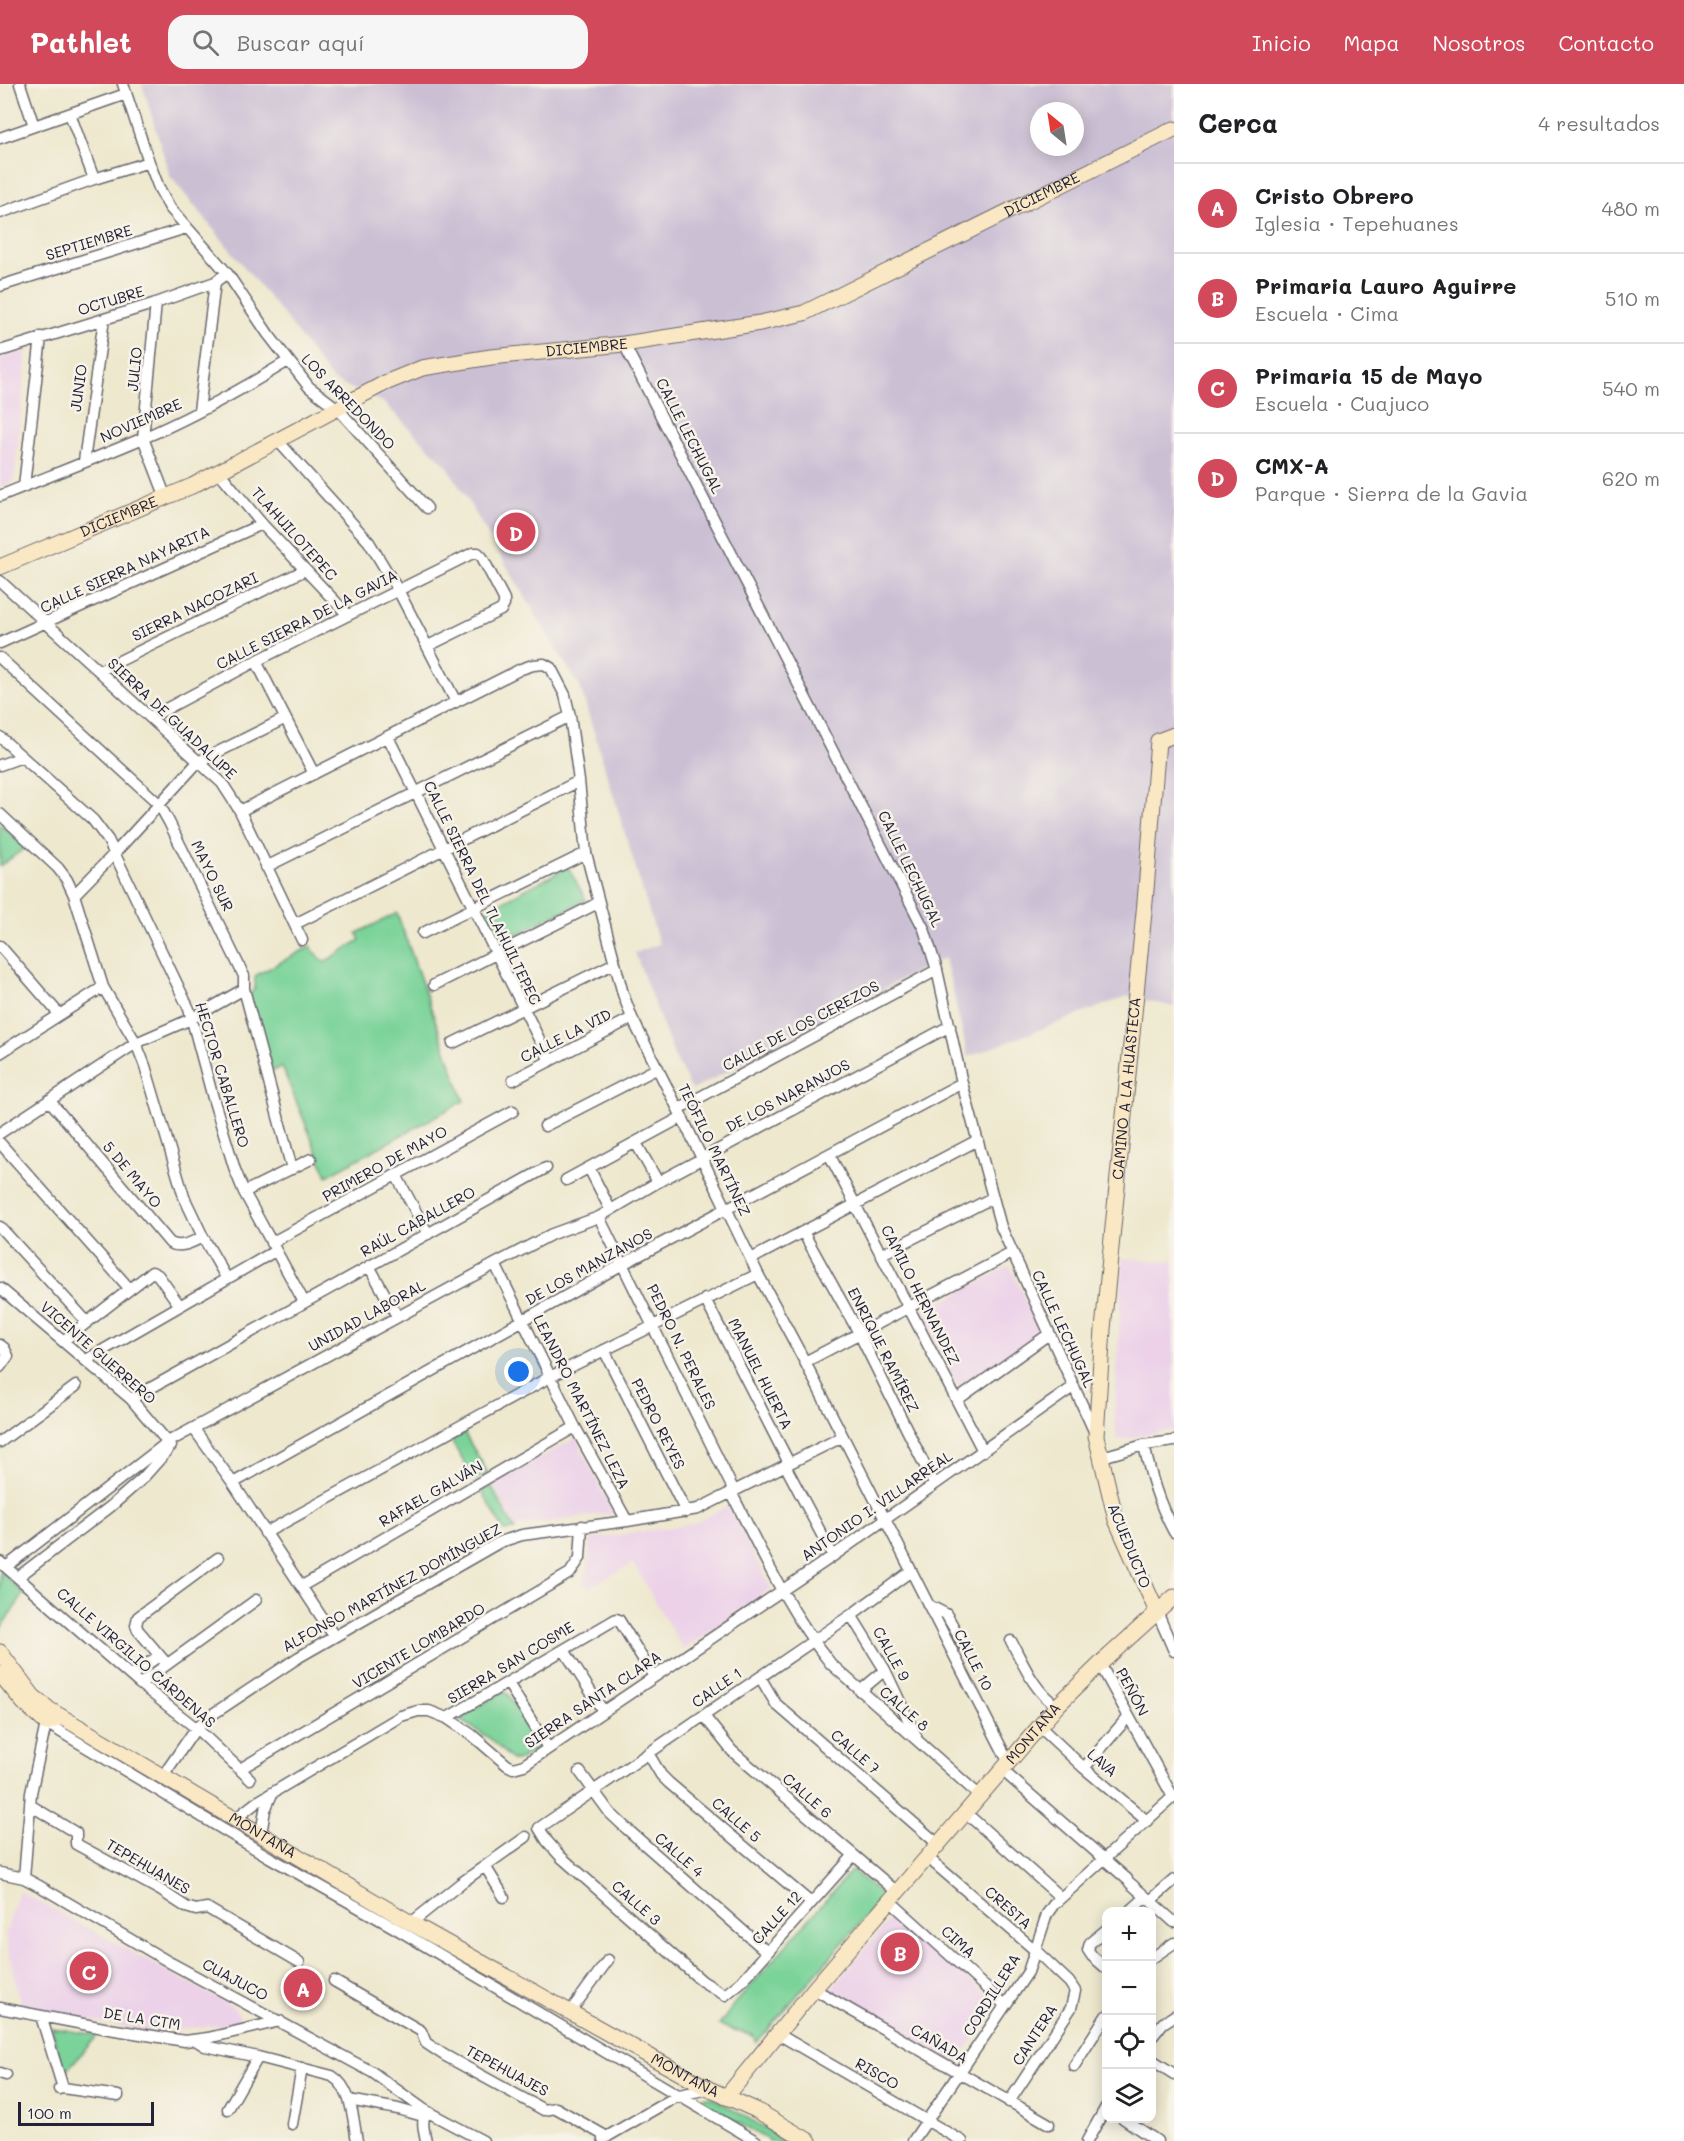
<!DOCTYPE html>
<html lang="es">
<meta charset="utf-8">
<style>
:root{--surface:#fff;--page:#f6f6f6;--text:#202124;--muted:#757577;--line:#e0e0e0;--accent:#d1495b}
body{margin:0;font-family:Mali,sans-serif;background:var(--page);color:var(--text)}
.controls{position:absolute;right:18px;bottom:18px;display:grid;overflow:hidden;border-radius:12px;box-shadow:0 3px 15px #0003}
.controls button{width:54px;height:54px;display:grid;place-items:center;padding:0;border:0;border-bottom:2px solid var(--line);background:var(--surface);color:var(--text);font:30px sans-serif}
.compass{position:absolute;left:1030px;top:18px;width:54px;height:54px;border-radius:50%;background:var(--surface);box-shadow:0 3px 15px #0003;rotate:330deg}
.scale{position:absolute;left:18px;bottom:15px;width:136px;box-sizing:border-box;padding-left:6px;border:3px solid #22223b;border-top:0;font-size:16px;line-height:21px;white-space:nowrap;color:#22223b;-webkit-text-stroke:4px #f7f3e8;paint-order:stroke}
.you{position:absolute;left:519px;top:1288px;width:21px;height:21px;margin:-15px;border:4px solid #fff;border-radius:50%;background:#1a73e8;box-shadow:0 0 0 9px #1a73e833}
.badge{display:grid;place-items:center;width:39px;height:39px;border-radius:50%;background:var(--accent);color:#fff;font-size:20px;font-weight:700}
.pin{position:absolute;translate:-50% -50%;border:3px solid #fff;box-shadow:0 2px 6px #0006}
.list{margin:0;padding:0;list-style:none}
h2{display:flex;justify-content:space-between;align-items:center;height:78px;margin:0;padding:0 24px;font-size:26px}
h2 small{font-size:20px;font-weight:400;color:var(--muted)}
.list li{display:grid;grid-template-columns:39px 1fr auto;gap:18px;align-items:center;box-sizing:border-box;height:90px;padding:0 24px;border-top:2px solid var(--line)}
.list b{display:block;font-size:22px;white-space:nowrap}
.list p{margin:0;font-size:20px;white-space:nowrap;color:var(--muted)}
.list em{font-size:20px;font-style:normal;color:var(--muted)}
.icon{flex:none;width:33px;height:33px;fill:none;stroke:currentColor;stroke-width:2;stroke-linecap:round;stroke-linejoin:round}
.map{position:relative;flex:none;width:1174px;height:2057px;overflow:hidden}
header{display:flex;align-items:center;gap:36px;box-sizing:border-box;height:84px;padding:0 30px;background:var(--accent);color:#fff}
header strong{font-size:28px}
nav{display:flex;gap:33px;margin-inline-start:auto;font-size:21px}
.search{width:420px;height:54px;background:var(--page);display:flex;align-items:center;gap:15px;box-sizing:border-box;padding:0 21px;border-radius:18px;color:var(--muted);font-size:22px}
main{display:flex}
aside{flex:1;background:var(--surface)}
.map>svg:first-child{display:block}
.built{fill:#ecd1e9}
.industrial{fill:#cbbfd4;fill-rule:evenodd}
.green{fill:#7ad399;stroke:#4e7a6a;stroke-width:1.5}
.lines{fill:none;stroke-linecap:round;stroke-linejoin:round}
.street-casing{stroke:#69676e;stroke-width:13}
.secondary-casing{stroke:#69676e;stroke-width:17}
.street{stroke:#fff;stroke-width:10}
.secondary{stroke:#fae7c3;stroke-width:15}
.labels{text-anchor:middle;stroke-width:5;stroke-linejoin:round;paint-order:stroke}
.street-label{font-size:15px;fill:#22223b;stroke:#f7f3e8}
</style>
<header>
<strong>Pathlet</strong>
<div class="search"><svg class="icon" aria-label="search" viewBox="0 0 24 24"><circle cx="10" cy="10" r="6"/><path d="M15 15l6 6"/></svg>Buscar aquí</div>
<nav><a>Inicio</a><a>Mapa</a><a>Nosotros</a><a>Contacto</a></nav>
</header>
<main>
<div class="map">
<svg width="1174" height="2057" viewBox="0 0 1174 2057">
<rect width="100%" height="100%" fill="#f7f3e8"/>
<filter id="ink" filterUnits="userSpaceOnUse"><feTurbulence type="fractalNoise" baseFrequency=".0167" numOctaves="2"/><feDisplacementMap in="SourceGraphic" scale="12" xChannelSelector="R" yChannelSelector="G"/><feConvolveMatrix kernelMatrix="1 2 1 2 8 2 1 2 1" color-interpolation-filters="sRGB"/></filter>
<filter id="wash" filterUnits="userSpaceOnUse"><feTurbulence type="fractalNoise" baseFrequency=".008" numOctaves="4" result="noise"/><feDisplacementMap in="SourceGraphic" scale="24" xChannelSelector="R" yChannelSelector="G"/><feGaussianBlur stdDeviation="1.35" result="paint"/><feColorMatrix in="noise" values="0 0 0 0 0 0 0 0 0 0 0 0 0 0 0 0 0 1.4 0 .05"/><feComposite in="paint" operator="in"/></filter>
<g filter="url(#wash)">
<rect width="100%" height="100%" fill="#eee8ce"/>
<path class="built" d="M27 266 14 397 0 403V274Z
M1174 1167V1346L1142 1351 1130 1355H1117L1114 1333 1123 1174 1172 1178Z
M1010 1182 1041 1250 960 1306 921 1229Z
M576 1354 613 1429 515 1442 493 1400Z
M728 1422 771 1504 683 1566 633 1479 588 1504 582 1495 588 1487 591 1455 693 1440Z
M19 1807 235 1924 239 1931V1936L230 1940 158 1947 107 1940 21 1923 5 1851Z
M895 1829 997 1920 956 1980 829 1907Z"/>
<path class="industrial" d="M142 0H1174V923L1128 912 968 973 945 874 925 883 692 1006 675 974 635 869 659 860 580 603 553 560 448 383 383 318 332 296 282 229 170 92ZM1039 27H1075V63H1039Z"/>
<path class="green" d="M0 740 25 764 0 782Z
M568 783 586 816 498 859 481 829Z
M397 829 464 1017 327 1092 282 983 272 987 249 910 255 905V892L311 862 315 869 325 878 360 856 357 849Z
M464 1349 488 1389 474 1396 451 1356Z
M491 1402 515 1446 504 1447 482 1407Z
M0 1487 24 1510 0 1545Z
M503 1608 508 1610 537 1657 536 1665 517 1677 512 1676 488 1653 461 1637 463 1632Z
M852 1786 883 1812 757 1958 753 1952 719 1941 734 1921Z
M52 1944 98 1951 66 1987 61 1983Z
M711 2013 788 2057H770L694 2014Z"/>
</g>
<g filter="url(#ink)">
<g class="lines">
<g class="street-casing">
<path id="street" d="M20 0 34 42
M123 0 149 78 159 104 170 124 227 189 268 250 309 303 338 325 427 424
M70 30 94 95
M0 54 126 10
M0 129 94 95 149 78
M0 202 186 144
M156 219 143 354 166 414
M624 260 924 845 937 886 962 999 1001 1143 1095 1349
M0 267 156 219 215 198 227 189
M199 327 215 198
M278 357 369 458 398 506 456 618
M84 377 104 235
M219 388 262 440 348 531
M24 402 41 253
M0 412C47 393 94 375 141 355 192 333 241 306 288 277
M0 497 222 699 240 727 302 856
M0 559 262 440
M0 574 159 720 169 738 244 892V905L292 1085
M256 577 314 690
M99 587 305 486
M151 633 256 577 473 469H478L482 473 504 515V521L501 526 428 562
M0 653 93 736 108 756 189 925 213 1014 235 1086 244 1108 304 1218
M388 653 550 977
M0 681 22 673
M240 727 521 585 533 581 544 580 551 584 565 611 570 632 579 697 586 769 623 910 632 934 678 1025 758 1190 805 1278 1009 1679
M0 730 58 784 67 796 74 811 103 903 136 959 145 982 184 1113 203 1153 227 1195
M266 783 570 632
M74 811 113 771 198 678 284 635
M295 840 579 697
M423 849 586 769
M0 862 59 930
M434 901 598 819
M453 959 615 879
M0 969 103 903
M513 996 632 934
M49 1016 170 1159C181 1165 192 1158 203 1153
M678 1025 937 886
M545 1042 658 984
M0 1049 136 959 191 935 244 905
M0 1059 129 1204
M636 1059 658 1098
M829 1070 983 1367
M589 1084 610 1125
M396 1091 428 1150
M566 1096 682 1033
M244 1108 311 1075
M599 1133 734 1407
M0 1143 87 1238
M803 1148 859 1249 934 1400
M271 1159 513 1027
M882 1170 992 1114
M751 1175 978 1056
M495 1180 575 1343 627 1437
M369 1182 397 1232
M0 1204 131 1315 171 1362
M705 1215 789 1379
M63 1257 152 1188 158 1191 180 1222
M0 1261 4 1264 8 1272 0 1283
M604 1266 686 1428
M86 1276 275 1167
M805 1278 1012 1169
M131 1315 546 1084
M957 1316 1049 1250
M194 1345 233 1399 334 1552
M0 1358 76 1302
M1144 1361C1151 1393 1158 1418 1174 1448
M1102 1373 1144 1361 1174 1357
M785 1381 833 1472
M233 1399 623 1180 962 999
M731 1408C761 1467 789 1528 831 1580L980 1712
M265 1449 550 1293 758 1190
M0 1478 140 1600 196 1644 250 1695
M6 1483 168 1358 495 1180 552 1150 599 1133 658 1098 950 942
M18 1493 110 1423 142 1395 167 1367
M302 1502 575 1343
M928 1521 946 1530 965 1563
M1157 1528 1174 1567
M851 1531 885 1586 916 1652
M1011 1557C1024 1581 1034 1607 1057 1622
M564 1566 603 1627
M166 1579 138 1546 136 1541 138 1533 218 1474
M1100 1580 1173 1713
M131 1591 159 1572
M760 1593 776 1620 938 1760
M508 1599 548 1664
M140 1600 256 1516
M860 1607 885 1586
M704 1632 732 1667 897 1808
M447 1634 616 1535 619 1536 654 1593
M46 1639 269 1773 395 1844 756 2057
M1040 1643 1084 1684 1147 1737
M648 1669 661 1691 669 1699 811 1819
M1084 1684 1128 1633
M240 1685 570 1489 580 1474 582 1442
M1002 1686 1127 1795
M580 1688 610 1729 627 1745 767 1868
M163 1692 196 1644 210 1632 299 1573 500 1458 522 1451 627 1437 698 1425 842 1353
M30 1721 76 1749V1760L160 1806 186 1823 196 1826 207 1824 299 1878
M966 1729 1060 1813
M235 1735 257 1718 401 1632 418 1627H429L447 1634 472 1651 507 1681 513 1684 524 1681 833 1472 1073 1303
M261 1750 265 1726 272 1710
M853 1772 741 1898 725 1911 702 1897 561 1773 547 1757 539 1744 851 1531 911 1487
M927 1773 1036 1867 1069 1898 1075 1907 1071 1924 1009 2018
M485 1782 504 1813
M0 1789 24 1794 41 1803 169 1878 372 1988 426 2027 483 2057
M24 1794 31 1709 47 1635
M1130 1799 1174 1838
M890 1817 1005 1921
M1150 1817 1174 1796
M1129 1828 1146 1813
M411 1839 461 1799 526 1753
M1106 1846 1090 1859 1088 1866 1092 1872 1106 1884
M1152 1874 1174 1859
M334 1897 421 1947 426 1959 444 1971 544 2026 556 2024 607 2053
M814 1905 1049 2040
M0 1924 109 1945 185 1957 208 1954 280 1937
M570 1928 608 1876
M41 1932 63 2004
M778 1950 962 2057
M1152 1953 1163 1939 1174 1932
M197 1957 205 1962 258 1973 332 1992C352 2004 353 2035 357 2057
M1152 1976 1174 1990
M1074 1982 1106 1932
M0 1989 6 1991
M59 2005 63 2004 118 2012
M349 2016 398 2025 423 2032
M228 2025 258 1973
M426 2027C421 2037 424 2047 426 2057
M1123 2034 1157 2057
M292 2040 302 1984
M603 2055 679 2011 709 2005
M913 2057 1028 1888 1047 1830 1054 1820 1174 1712
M1087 2057 1106 2023"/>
</g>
<g class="secondary-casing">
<g id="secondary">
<path id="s1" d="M0 483 192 402 385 299 422 284 491 273 624 260 760 239 804 229 1174 45"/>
<path id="s2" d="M1157 1528 1116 1436 1096 1352 1103 1245 1145 818 1158 657 1174 651"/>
<path id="s3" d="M0 1568 33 1612 50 1626 411 1839 611 1951 709 2005 756 2026 809 2057"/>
<path d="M0 1590 24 1619 46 1639 62 1633"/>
<path id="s4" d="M726 2013 814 1905 1057 1622 1100 1580 1174 1513"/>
</g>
</g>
<use href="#street" class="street"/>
<use href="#secondary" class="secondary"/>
</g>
</g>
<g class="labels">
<g class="street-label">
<text dy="5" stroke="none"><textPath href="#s1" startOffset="1119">DICIEMBRE</textPath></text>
<text transform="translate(89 159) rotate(-17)" y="5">SEPTIEMBRE</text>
<text transform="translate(111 217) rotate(-17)" y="5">OCTUBRE</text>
<text dy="5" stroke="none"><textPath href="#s1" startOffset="633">DICIEMBRE</textPath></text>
<text transform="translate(135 285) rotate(-84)" y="5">JULIO</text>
<text transform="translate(79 304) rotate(-82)" y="5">JUNIO</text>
<text transform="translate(348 318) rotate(46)" y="5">LOS ARREDONDO</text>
<text transform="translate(141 337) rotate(-24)" y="5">NOVIEMBRE</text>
<text transform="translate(689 352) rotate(63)" y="5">CALLE LECHUGAL</text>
<text dy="5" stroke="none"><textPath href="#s1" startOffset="129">DICIEMBRE</textPath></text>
<text transform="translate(294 450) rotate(48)" y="5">TLAHUILOTEPEC</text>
<text transform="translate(125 486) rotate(-25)" y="5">CALLE SIERRA NAYARITA</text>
<text transform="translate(195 523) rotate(-26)" y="5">SIERRA NACOZARI</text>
<text transform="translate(307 536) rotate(-27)" y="5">CALLE SIERRA DE LA GAVIA</text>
<text transform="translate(172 635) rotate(43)" y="5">SIERRA DE GUADALUPE</text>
<text transform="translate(910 785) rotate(64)" y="5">CALLE LECHUGAL</text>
<text transform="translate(212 792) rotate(64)" y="5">MAYO SUR</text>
<text transform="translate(482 809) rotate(64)" y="5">CALLE SIERRA DEL TLAHUILTEPEC</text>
<text transform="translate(801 942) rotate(-28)" y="5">CALLE DE LOS CEREZOS</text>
<text transform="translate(566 952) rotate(-27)" y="5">CALLE LA VID</text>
<text transform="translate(222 991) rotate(73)" y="5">HECTOR CABALLERO</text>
<text dy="5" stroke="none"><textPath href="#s2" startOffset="536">CAMINO A LA HUASTECA</textPath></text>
<text transform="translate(788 1012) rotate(-28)" y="5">DE LOS NARANJOS</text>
<text transform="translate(714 1066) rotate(64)" y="5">TEÓFILO MARTÍNEZ</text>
<text transform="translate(385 1080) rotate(-29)" y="5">PRIMERO DE MAYO</text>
<text transform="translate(132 1091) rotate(50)" y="5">5 DE MAYO</text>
<text transform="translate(418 1138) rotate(-29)" y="5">RAÚL CABALLERO</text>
<text transform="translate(589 1183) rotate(-29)" y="5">DE LOS MANZANOS</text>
<text transform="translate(920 1211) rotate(63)" y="5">CAMILO HERNANDEZ</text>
<text transform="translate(367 1232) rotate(-29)" y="5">UNIDAD LABORAL</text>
<text transform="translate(1063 1245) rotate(65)" y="5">CALLE LECHUGAL</text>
<text transform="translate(681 1263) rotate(64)" y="5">PEDRO N. PERALES</text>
<text transform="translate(883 1266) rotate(63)" y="5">ENRIQUE RAMÍREZ</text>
<text transform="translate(98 1269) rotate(41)" y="5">VICENTE GUERRERO</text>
<text transform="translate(760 1290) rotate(63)" y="5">MANUEL HUERTA</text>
<text transform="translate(581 1318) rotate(63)" y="5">LEANDRO MARTÍNEZ LEZA</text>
<text transform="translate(658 1340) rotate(63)" y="5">PEDRO REYES</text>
<text transform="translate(431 1410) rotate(-30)" y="5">RAFAEL GALVÁN</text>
<text transform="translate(877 1422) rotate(-35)" y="5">ANTONIO I. VILLARREAL</text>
<text transform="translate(1129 1462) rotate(68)" y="5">ACUEDUCTO</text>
<text transform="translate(392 1504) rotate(-29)" y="5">ALFONSO MARTÍNEZ DOMÍNGUEZ</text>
<text transform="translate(419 1562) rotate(-31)" y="5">VICENTE LOMBARDO</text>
<text transform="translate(891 1570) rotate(61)" y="5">CALLE 9</text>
<text transform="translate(136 1574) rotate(41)" y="5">CALLE VIRGILIO CÁRDENAS</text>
<text transform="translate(973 1576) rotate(63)" y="5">CALLE 10</text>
<text transform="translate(511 1579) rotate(-31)" y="5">SIERRA SAN COSME</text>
<text transform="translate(717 1604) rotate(-35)" y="5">CALLE 1</text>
<text transform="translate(1132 1608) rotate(62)" y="5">PEÑÓN</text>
<text transform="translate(593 1616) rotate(-34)" y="5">SIERRA SANTA CLARA</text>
<text transform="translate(904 1625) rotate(41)" y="5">CALLE 8</text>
<text dy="5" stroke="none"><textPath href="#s4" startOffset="476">MONTAÑA</textPath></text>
<text transform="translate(855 1668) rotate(41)" y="5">CALLE 7</text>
<text transform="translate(1102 1679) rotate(41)" y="5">LAVA</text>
<text transform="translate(807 1712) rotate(41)" y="5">CALLE 6</text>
<text transform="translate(736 1736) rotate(41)" y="5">CALLE 5</text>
<text dy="5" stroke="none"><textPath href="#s3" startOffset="324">MONTAÑA</textPath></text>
<text transform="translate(679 1771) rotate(41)" y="5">CALLE 4</text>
<text transform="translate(148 1783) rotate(30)" y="5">TEPEHUANES</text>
<text transform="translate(636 1819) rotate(41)" y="5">CALLE 3</text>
<text transform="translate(1008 1824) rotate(41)" y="5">CRESTA</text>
<text transform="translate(777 1834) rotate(-48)" y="5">CALLE 12</text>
<text transform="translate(958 1858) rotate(42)" y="5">CIMA</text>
<text transform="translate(235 1896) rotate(28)" y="5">CUAJUCO</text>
<text transform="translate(992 1911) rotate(-58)" y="5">CORDILLERA</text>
<text transform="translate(142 1935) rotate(9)" y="5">DE LA CTM</text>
<text transform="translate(1035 1951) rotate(-57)" y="5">CANTERA</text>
<text transform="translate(939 1960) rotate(30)" y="5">CAÑADA</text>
<text transform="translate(507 1987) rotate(28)" y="5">TEPEHUAJES</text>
<text transform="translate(877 1990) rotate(30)" y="5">RISCO</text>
<text dy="5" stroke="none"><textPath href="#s3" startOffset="810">MONTAÑA</textPath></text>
</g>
</g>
</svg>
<div class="controls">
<button>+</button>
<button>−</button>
<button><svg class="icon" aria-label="locate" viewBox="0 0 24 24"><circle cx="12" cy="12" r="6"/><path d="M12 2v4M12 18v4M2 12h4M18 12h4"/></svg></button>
<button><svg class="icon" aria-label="layers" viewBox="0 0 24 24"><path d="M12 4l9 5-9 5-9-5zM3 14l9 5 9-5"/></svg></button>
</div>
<svg class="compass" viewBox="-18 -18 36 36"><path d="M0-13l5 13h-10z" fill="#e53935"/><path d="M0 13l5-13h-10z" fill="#757577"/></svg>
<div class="scale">100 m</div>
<div class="you"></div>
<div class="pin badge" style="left:303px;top:1904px">A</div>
<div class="pin badge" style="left:900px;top:1868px">B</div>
<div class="pin badge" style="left:89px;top:1887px">C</div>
<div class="pin badge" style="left:516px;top:448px">D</div>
</div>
<aside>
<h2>Cerca<small>4 resultados</small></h2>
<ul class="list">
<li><span class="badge">A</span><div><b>Cristo Obrero</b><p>Iglesia · Tepehuanes</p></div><em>480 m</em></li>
<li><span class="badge">B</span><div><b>Primaria Lauro Aguirre</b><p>Escuela · Cima</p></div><em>510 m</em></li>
<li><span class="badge">C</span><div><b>Primaria 15 de Mayo</b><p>Escuela · Cuajuco</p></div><em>540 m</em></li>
<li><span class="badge">D</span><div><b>CMX-A</b><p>Parque · Sierra de la Gavia</p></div><em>620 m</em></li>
</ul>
</aside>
</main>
